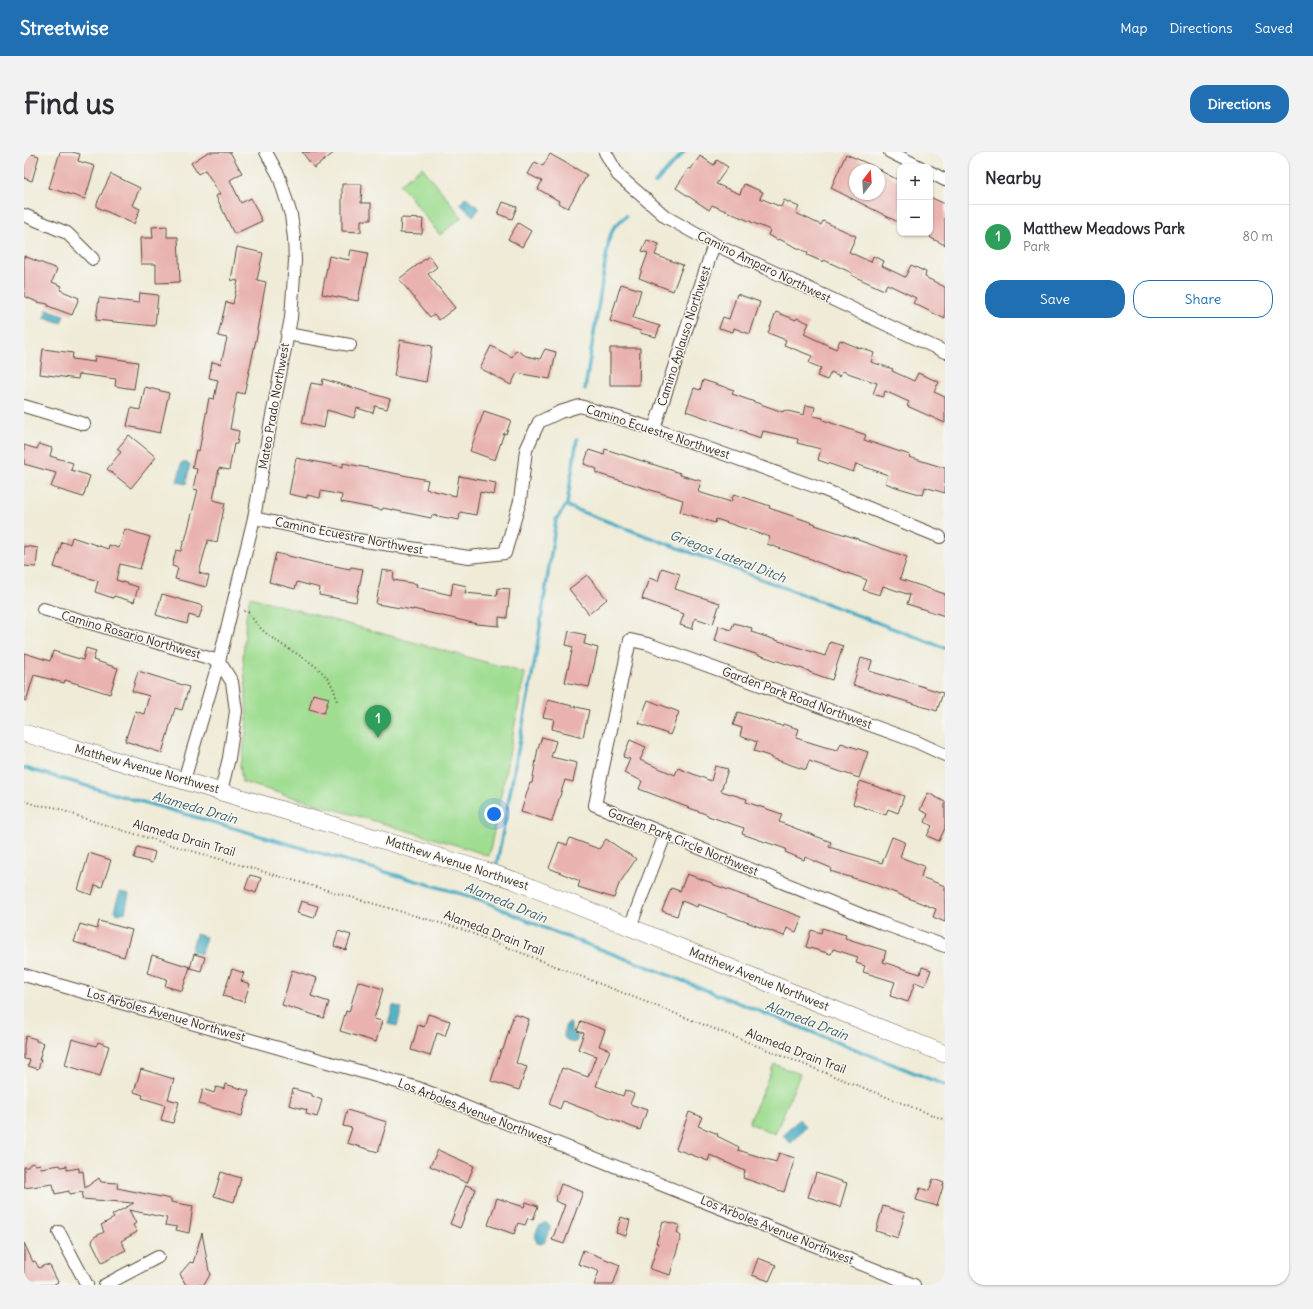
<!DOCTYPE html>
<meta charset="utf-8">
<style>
:root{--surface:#fff;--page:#f2f2f3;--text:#2b2b33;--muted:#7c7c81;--line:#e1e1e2;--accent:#1f6fb2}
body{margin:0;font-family:Delius,sans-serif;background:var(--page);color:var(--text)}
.controls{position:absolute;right:12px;top:12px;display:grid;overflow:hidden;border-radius:8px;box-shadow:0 1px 3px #0004}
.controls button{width:36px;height:36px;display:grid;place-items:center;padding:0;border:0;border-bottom:1px solid var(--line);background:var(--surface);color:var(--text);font:20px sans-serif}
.compass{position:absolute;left:825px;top:12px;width:36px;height:36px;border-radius:50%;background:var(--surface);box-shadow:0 1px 3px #0004;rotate:17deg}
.you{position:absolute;left:470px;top:662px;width:14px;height:14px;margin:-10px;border:3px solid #fff;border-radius:50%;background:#1a73e8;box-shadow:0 0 0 6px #1a73e833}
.badge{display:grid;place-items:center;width:26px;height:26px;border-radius:50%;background:var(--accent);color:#fff;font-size:13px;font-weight:700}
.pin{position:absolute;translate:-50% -33px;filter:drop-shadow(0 1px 2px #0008)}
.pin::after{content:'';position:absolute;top:21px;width:14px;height:12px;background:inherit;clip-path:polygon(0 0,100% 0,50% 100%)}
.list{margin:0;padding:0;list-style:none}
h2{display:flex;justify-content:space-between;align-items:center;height:52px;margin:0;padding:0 16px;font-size:17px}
h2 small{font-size:13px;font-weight:400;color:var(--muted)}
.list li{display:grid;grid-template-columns:26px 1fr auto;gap:12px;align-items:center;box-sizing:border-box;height:64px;padding:0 16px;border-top:1px solid var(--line)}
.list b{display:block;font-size:15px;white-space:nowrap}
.list p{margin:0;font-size:13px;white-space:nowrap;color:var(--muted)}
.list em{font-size:13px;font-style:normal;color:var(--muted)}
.actions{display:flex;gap:8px;padding:12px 16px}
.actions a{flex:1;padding:9px 0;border:1px solid var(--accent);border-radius:16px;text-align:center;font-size:14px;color:var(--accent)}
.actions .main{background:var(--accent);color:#fff}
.map{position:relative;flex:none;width:921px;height:1133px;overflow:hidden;border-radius:16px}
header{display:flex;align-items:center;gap:24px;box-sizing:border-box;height:56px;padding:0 20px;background:var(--accent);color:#fff}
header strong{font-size:19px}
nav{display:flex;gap:22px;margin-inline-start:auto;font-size:14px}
.intro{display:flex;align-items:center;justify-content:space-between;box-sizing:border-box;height:96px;padding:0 24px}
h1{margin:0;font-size:28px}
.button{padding:10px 18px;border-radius:16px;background:var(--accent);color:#fff;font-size:14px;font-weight:700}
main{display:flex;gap:24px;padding:0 24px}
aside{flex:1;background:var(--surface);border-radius:16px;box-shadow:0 1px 3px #0004}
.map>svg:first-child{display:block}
.green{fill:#9fdd91;stroke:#6d8458}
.water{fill:#43aac3;stroke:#3f6a70}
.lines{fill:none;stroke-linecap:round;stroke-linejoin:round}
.stream{stroke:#43aac3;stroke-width:3.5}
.building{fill:#e9b2af}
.street-casing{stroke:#56473a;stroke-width:14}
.secondary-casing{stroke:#56473a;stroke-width:18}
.path{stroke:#56473a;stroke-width:2;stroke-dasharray:1 3;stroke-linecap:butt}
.street{stroke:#fff;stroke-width:12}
.secondary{stroke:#fff;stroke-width:17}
.labels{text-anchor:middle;stroke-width:3;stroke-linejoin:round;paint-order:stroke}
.street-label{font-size:12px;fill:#3b2a1e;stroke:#f6f6f2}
.water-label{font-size:13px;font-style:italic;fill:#3e5d60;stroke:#f6f6f2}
</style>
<header>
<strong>Streetwise</strong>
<nav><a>Map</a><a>Directions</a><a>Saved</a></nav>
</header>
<div class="intro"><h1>Find us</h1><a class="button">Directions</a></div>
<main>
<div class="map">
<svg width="921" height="1133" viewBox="0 0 921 1133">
<rect width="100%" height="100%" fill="#f6f6f2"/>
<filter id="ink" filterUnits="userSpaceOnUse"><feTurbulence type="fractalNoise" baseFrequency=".025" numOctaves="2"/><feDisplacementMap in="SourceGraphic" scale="8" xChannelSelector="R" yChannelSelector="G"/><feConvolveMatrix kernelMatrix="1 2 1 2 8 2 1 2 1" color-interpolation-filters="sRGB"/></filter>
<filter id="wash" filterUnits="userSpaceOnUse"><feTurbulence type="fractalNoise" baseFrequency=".012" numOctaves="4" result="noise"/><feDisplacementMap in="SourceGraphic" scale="16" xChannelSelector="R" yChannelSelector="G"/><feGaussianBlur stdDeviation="0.9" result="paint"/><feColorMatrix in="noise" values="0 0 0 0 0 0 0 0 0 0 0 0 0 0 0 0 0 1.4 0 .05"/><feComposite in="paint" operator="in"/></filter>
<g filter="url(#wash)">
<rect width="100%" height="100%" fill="#efebd7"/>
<path class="green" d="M398 15 438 65 416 83 376 32Z
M226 445 501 521 465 704 442 696 218 630 216 613 219 601 223 572 222 538 219 506 222 465Z
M750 912 776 922 751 982 725 971Z"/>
<path class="water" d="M442 45 456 57 449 64 436 52Z
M23 157 40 163 37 171 20 165Z
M158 310 166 312 162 332 153 330Z
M96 740 105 742 101 761 98 760 97 762 92 761 93 759 90 758Z
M172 782 182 785 177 802 167 799Z
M369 853 378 856 373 874 364 872Z
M545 870 547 872V879L554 885 552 890C548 892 543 889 540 885 540 880 540 873 545 870Z
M775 967 782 975 767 991 759 984Z
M520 1071H523L526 1073V1078L522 1085 521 1090 517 1092 513 1091C510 1084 512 1074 520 1071Z"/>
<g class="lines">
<path class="stream" d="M631 31 660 0
M561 237 585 87 590 75 602 64
M553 287 543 352 545 355 921 496
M0 616C45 628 88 642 133 654L455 747 527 779 619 813 921 933
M473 711 512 502 532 368 543 352"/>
</g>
<g id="blocks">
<path class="building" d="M0 0 15 4 8 29 0 26Z
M36 0H48L56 2 54 9 71 14 61 47 25 36Z
M184 0H206L218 21 206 28 217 51 227 46 238 69 210 82 192 44 196 42 181 18 174 22 167 11Z
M278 0H311L290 16Z
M526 2 563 23 544 56 534 51 535 49 514 37 518 29 504 22 511 10 519 14Z
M822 2 858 18H831V42H855V18L876 29V71L807 36Z
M676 4 690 13 693 8 704 15 692 32 716 42 720 32 739 40 736 46 757 55 760 48 775 55 772 61 797 73 799 69 832 84 825 100 847 110 849 104 860 109 858 114 881 125 887 113 902 120 901 125 921 135V167L889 151 892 146 863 132 860 138 827 123 828 121 800 108 799 110 783 103 784 101 755 87 754 88 744 83 746 78 688 53 685 58 652 36 665 16 667 17Z
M87 22 116 36 108 53 116 57 110 72 73 55V51Z
M318 32H338L337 51H347V68H337V80L318 79Z
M906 45 921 52V93L907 86 906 85Z
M479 50 493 55 488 67 474 62Z
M377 66 399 67 398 82 376 81Z
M494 71 507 79 498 95 484 87Z
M143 74V85H154L156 130 132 131V112H117L116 86H129L128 75Z
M623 88 635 92 631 103 659 113 649 139 615 126 624 101 618 99Z
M213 95 239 101 233 128 242 130 233 178 234 179 220 242 213 240 206 277 215 279 213 292H210L205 318 195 316 189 348 201 351 193 390 184 388 175 421 185 424 182 435 151 427 154 416 148 414 152 398 157 399 160 388 161 389 174 338 169 337 173 317 168 316 172 298 175 299 185 246 190 247 194 228 185 226 188 210 197 212 203 186 194 184 202 150 209 152 214 129 207 128Z
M327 98 344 101 334 149 298 142 305 104 325 108Z
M0 104 33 117 28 130 38 134 36 138 55 146 48 163 24 154V152L13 150 0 144Z
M405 104 413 115 404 122 431 156 415 168 410 162 406 165 375 127Z
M597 132 617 138 609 166 636 174 632 185 616 181 617 179 586 169Z
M116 141 134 143 131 174 72 168 75 146 115 151Z
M713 142 736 150 726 182 710 176 709 180 695 176 699 165 705 167Z
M752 160 772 168 773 166 785 171 780 182 812 197 816 188 837 197 838 196 850 201 847 210 869 217 868 219 890 229 894 221 915 230 910 240 921 245V271L883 254 885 250 861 239 859 245 849 242 853 231 818 219 816 224 807 220 803 228 793 224 797 216 785 211 788 204 760 193 762 188 744 181Z
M376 188 408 194 402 230 370 224Z
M467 194 488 205 492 198 502 204 516 207 521 197 532 200 526 227 493 221 487 233 456 216Z
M586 196H616L615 233H586Z
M19 197 49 201 48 207 70 210 71 204 114 210 110 237 91 234 92 227 55 222 54 227 16 222Z
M299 227 366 247 363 257 351 254 349 261 333 256 330 266 303 258 300 276 278 271 287 231 298 233Z
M679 228 710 238 708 242 759 260 760 258 780 263 782 253 791 255 789 264 799 266V268L842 283 840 288 886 303 885 305 921 316V341L901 335 899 343 875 336 861 331 864 323 832 312 829 320 794 308 797 297 773 291 774 287 739 279 737 286 722 281V280L662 259 670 236 676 238Z
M121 235 145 241 136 281 103 274 107 256 116 258Z
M460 259 487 268 482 282 480 281 471 308 446 299Z
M105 283 132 305 107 336 83 317 97 300 93 297Z
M15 292 28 296 26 304 49 311 47 318 66 324 59 345 27 335 32 321 0 312V293L13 297Z
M581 297 656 321V323L677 329 674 340 707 350 710 342 746 354 745 356 792 372 791 373 834 387V388L883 405 876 427 921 442V464L883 452 886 443 859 434 856 443 839 438 843 428 790 409V408L743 392 746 385 692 367 691 371 656 360 659 348 572 321 573 317 560 312 565 298 580 303Z
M272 306 319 315V311L404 328 402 337 432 344 435 324 472 331 470 343 456 340 452 363 436 360 435 368 408 363 407 366 359 356 358 358 317 350 318 343 297 339 296 346 283 343V346L265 342Z
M101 377 126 385 116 417 96 412 92 428 114 435 110 450 90 444 89 446 71 440 74 429 30 415 38 390 46 392 48 385 84 397 85 393 95 396Z
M0 394 14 396 12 415 0 414Z
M252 401 301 413V412L326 417 327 415 339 417 332 450 295 443 296 436 273 430 271 437 245 430Z
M638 416 656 422 651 437 696 451 689 472 671 466 668 477 656 473 660 462 618 447 625 426 634 429Z
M358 418 370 420 369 428 393 432 392 435 427 443 429 431 443 434 441 441 473 444 474 436 486 437 483 466 475 465V474L453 472 389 457V458L352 452Z
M563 423 583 447 565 462 545 437Z
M138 442 179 454 175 466 165 463 163 472 132 463Z
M710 471 728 476 727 480 801 504 806 490 819 494 808 528 785 520V519L691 489 695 474 707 478Z
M545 479 562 483 560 492 574 496 565 535 541 530 549 495 542 493Z
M62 496 72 499 69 508 94 516 86 542 41 528 40 531 10 523 2 549 0 548V501L26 509 29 499 59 508Z
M837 506 848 509 845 519 875 528V527L919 541 913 559 829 533Z
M114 519 165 535 158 558 151 556 138 601 101 589 111 559 120 562 125 544 108 539Z
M289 542 305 546 300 561 285 557Z
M524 548 565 558 559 585 528 577 530 567 519 565Z
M624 548 655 560 646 583 615 571Z
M714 560 758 574 759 572 775 577 772 586 801 595 814 598 817 591 844 600 835 626 785 609 782 618 747 606 748 605 730 599 733 590 716 584 718 576 709 573Z
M518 585 532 589 527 605 553 611 549 630 541 628 528 669 497 660 506 631H508L514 596Z
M606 588 622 595 616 608 651 623 654 616 687 629 691 614 704 617 697 639 723 647 722 650 758 662 755 670 807 690 805 695 858 711 868 685 881 690 876 705 900 714 897 725 921 734V770L909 765 912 757 849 732 806 719 807 716 781 705 780 708 761 700 762 697 718 682 720 676 684 664V663L615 637 618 629 600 621 606 607 599 605Z
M836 629 880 644 874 661 864 657 862 663 829 652Z
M904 641 921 650V676L915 689 903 684 908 674 901 670 904 662 896 658Z
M546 686 575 697 582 687 612 707 595 732 590 746 554 735 556 729 525 716 535 690 543 693Z
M114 695 131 700 128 711 110 706Z
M65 701 87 708 78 735 71 733 68 743 54 738Z
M663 722 688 731V732L778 765 772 780 763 776 760 784 674 752 673 755 658 749 653 764 638 759 647 736 656 739Z
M226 723 237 726 232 741 221 737Z
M277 749 294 754 290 766 273 761Z
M75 769 108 778 100 805 50 790 56 772 73 777Z
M798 776 822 783 821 786 862 799 859 810 896 822 898 815 907 818 901 834 891 830 884 850 866 844 871 830 839 820 841 814 832 811 834 805 809 797 807 802 782 795 787 778 797 781Z
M314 779 327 783 322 798 310 794Z
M170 802 181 805 177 819 166 816Z
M128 803 166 815 158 839 141 834 143 827 123 821Z
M208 817 220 821 217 829 226 832 220 850 199 844Z
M268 818 293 826 287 844 305 850 300 866 258 853Z
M334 829 359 837 350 867 358 869 352 890 316 879 322 859 325 860Z
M404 862 426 869 421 884 413 881 406 904 387 898 394 873 400 875Z
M490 862 505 867 492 911 503 915 495 938 467 929 477 898H479Z
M557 869 581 878 575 894 586 898 572 934 599 944 601 938 610 942 606 952 623 958 616 978 539 949 536 957 525 952 538 916 564 925 572 904 554 897 560 881 553 879Z
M2 884 12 887V889L20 891 15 908H17L14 917 4 914 6 908 0 907V892Z
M48 887 72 894 74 890 85 894 76 924 41 913Z
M117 917 150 927 144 947 155 950 149 971 137 968 141 953 118 946 119 943 110 940Z
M201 932 225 939 218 964 175 952 179 937 190 941 192 935 200 937Z
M269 937 288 942V944L298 948 293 965 282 962 283 958 265 953Z
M323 958 363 970 354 1000 323 991 328 976 319 974Z
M665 960 678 965 674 974 694 982 693 984 715 995 714 998 752 1010 755 1001 771 1006 760 1040 719 1026 721 1019 686 1003 684 1009 652 997Z
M414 998 450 1014 443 1031 406 1014Z
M9 1011 12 1013 16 1012 17 1016 36 1013 37 1015 43 1014V1018L55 1016V1020L59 1019 61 1036 75 1026 77 1030 94 1031 93 1036 147 1047V1050L169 1054 165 1081 152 1078 153 1075 141 1073 143 1066 105 1058 112 1071 109 1073 113 1080 97 1089 102 1098 78 1110 68 1090 70 1085 80 1080 77 1073 90 1066 88 1063 110 1051 58 1047 59 1040 45 1042V1039L31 1042 29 1032 0 1036V1015H4L6 1012Z
M197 1020 217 1026 210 1050 190 1044Z
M792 1021 823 1031 816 1055 784 1045Z
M909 1027 920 1031 913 1054 892 1048 896 1036 905 1039Z
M537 1032 559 1040 540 1092 528 1088 541 1053 531 1049Z
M442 1033 452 1037 436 1076 426 1072Z
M473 1046 500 1055 502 1050 514 1054 509 1068 504 1066 501 1073 494 1071 490 1082 464 1073Z
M859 1054 881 1061 874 1086 852 1079Z
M597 1065 606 1068 602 1084 592 1081Z
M639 1069 655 1073 653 1081 657 1084 646 1123 626 1117 634 1091H632Z
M178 1081 185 1119 187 1121 180 1133H162L156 1122 166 1110 169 1111Z
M0 1091 9 1110 11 1109 15 1116 21 1113 26 1114 34 1130 29 1133H0Z
M559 1098 596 1113 589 1133H570L575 1119 554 1112Z
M734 1106 752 1113 745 1129 728 1123Z"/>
</g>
</g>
<g filter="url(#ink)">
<use href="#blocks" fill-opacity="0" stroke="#56473a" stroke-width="1"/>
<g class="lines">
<g class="street-casing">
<path id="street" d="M581 0 594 23 642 65 690 92 921 200
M866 0 896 15
M906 20 921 28
M0 63 43 81 69 107
M263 182 326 193
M0 254 60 272
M630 277 690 92
M230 366 334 388 445 405 481 401 496 349 502 298 515 270 536 260 556 254 630 277 798 337 916 385
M19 457 195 509
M195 509 208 530 212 559 205 606 197 639
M921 603 893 590 624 492 606 488 571 653 857 771 921 794
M160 628 195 509 230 366 246 274 267 166 271 109 270 86 267 63 255 24 242 0
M606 775 641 683
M0 823 394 936 890 1133
M35 1080 63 1133
M81 1133 134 1105"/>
</g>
<g class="secondary-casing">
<path id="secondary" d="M0 581 462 719 489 728 921 902"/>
</g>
<path class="path" d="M220 459 224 460C229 467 235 476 242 481 267 503 308 512 313 550
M0 649 12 653 30 655 59 666 137 690 437 777 921 968"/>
<use href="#street" class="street"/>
<use href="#secondary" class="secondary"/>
</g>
</g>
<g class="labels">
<g class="street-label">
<text transform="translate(740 115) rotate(26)" y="4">Camino Amparo Northwest</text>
<text transform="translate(660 184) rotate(-72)" y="4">Camino Aplauso Northwest</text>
<text transform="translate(250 254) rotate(-80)" y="4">Mateo Prado Northwest</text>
<text transform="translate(634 280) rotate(18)" y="4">Camino Ecuestre Northwest</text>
<text transform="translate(325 384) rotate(11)" y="4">Camino Ecuestre Northwest</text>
<text transform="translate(107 483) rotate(16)" y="4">Camino Rosario Northwest</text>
<text transform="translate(773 546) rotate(20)" y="4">Garden Park Road Northwest</text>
<text transform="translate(123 617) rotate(16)" y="4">Matthew Avenue Northwest</text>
<text transform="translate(160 686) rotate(16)" y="4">Alameda Drain Trail</text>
<text transform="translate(659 690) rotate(22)" y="4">Garden Park Circle Northwest</text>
<text transform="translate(433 711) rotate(18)" y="4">Matthew Avenue Northwest</text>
<text transform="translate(470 781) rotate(21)" y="4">Alameda Drain Trail</text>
<text transform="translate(735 827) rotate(22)" y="4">Matthew Avenue Northwest</text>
<text transform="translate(142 863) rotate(16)" y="4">Los Arboles Avenue Northwest</text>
<text transform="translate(772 899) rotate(21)" y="4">Alameda Drain Trail</text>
<text transform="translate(451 960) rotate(21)" y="4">Los Arboles Avenue Northwest</text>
<text transform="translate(753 1078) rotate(22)" y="4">Los Arboles Avenue Northwest</text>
</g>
<g class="water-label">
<text transform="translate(704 404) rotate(21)" y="5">Griegos Lateral Ditch</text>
<text transform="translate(171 655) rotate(16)" y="5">Alameda Drain</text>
<text transform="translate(482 750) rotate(22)" y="5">Alameda Drain</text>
<text transform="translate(783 868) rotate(21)" y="5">Alameda Drain</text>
</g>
</g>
</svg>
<div class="controls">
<button>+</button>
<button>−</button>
</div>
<svg class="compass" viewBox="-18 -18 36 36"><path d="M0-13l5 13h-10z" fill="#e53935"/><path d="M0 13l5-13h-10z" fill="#7c7c81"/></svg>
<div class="you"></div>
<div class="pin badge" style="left:354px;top:586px;background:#2e9e5b">1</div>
</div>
<aside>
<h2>Nearby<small></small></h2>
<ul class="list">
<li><span class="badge" style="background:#2e9e5b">1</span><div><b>Matthew Meadows Park</b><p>Park</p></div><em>80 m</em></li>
</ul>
<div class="actions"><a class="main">Save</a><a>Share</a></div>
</aside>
</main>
